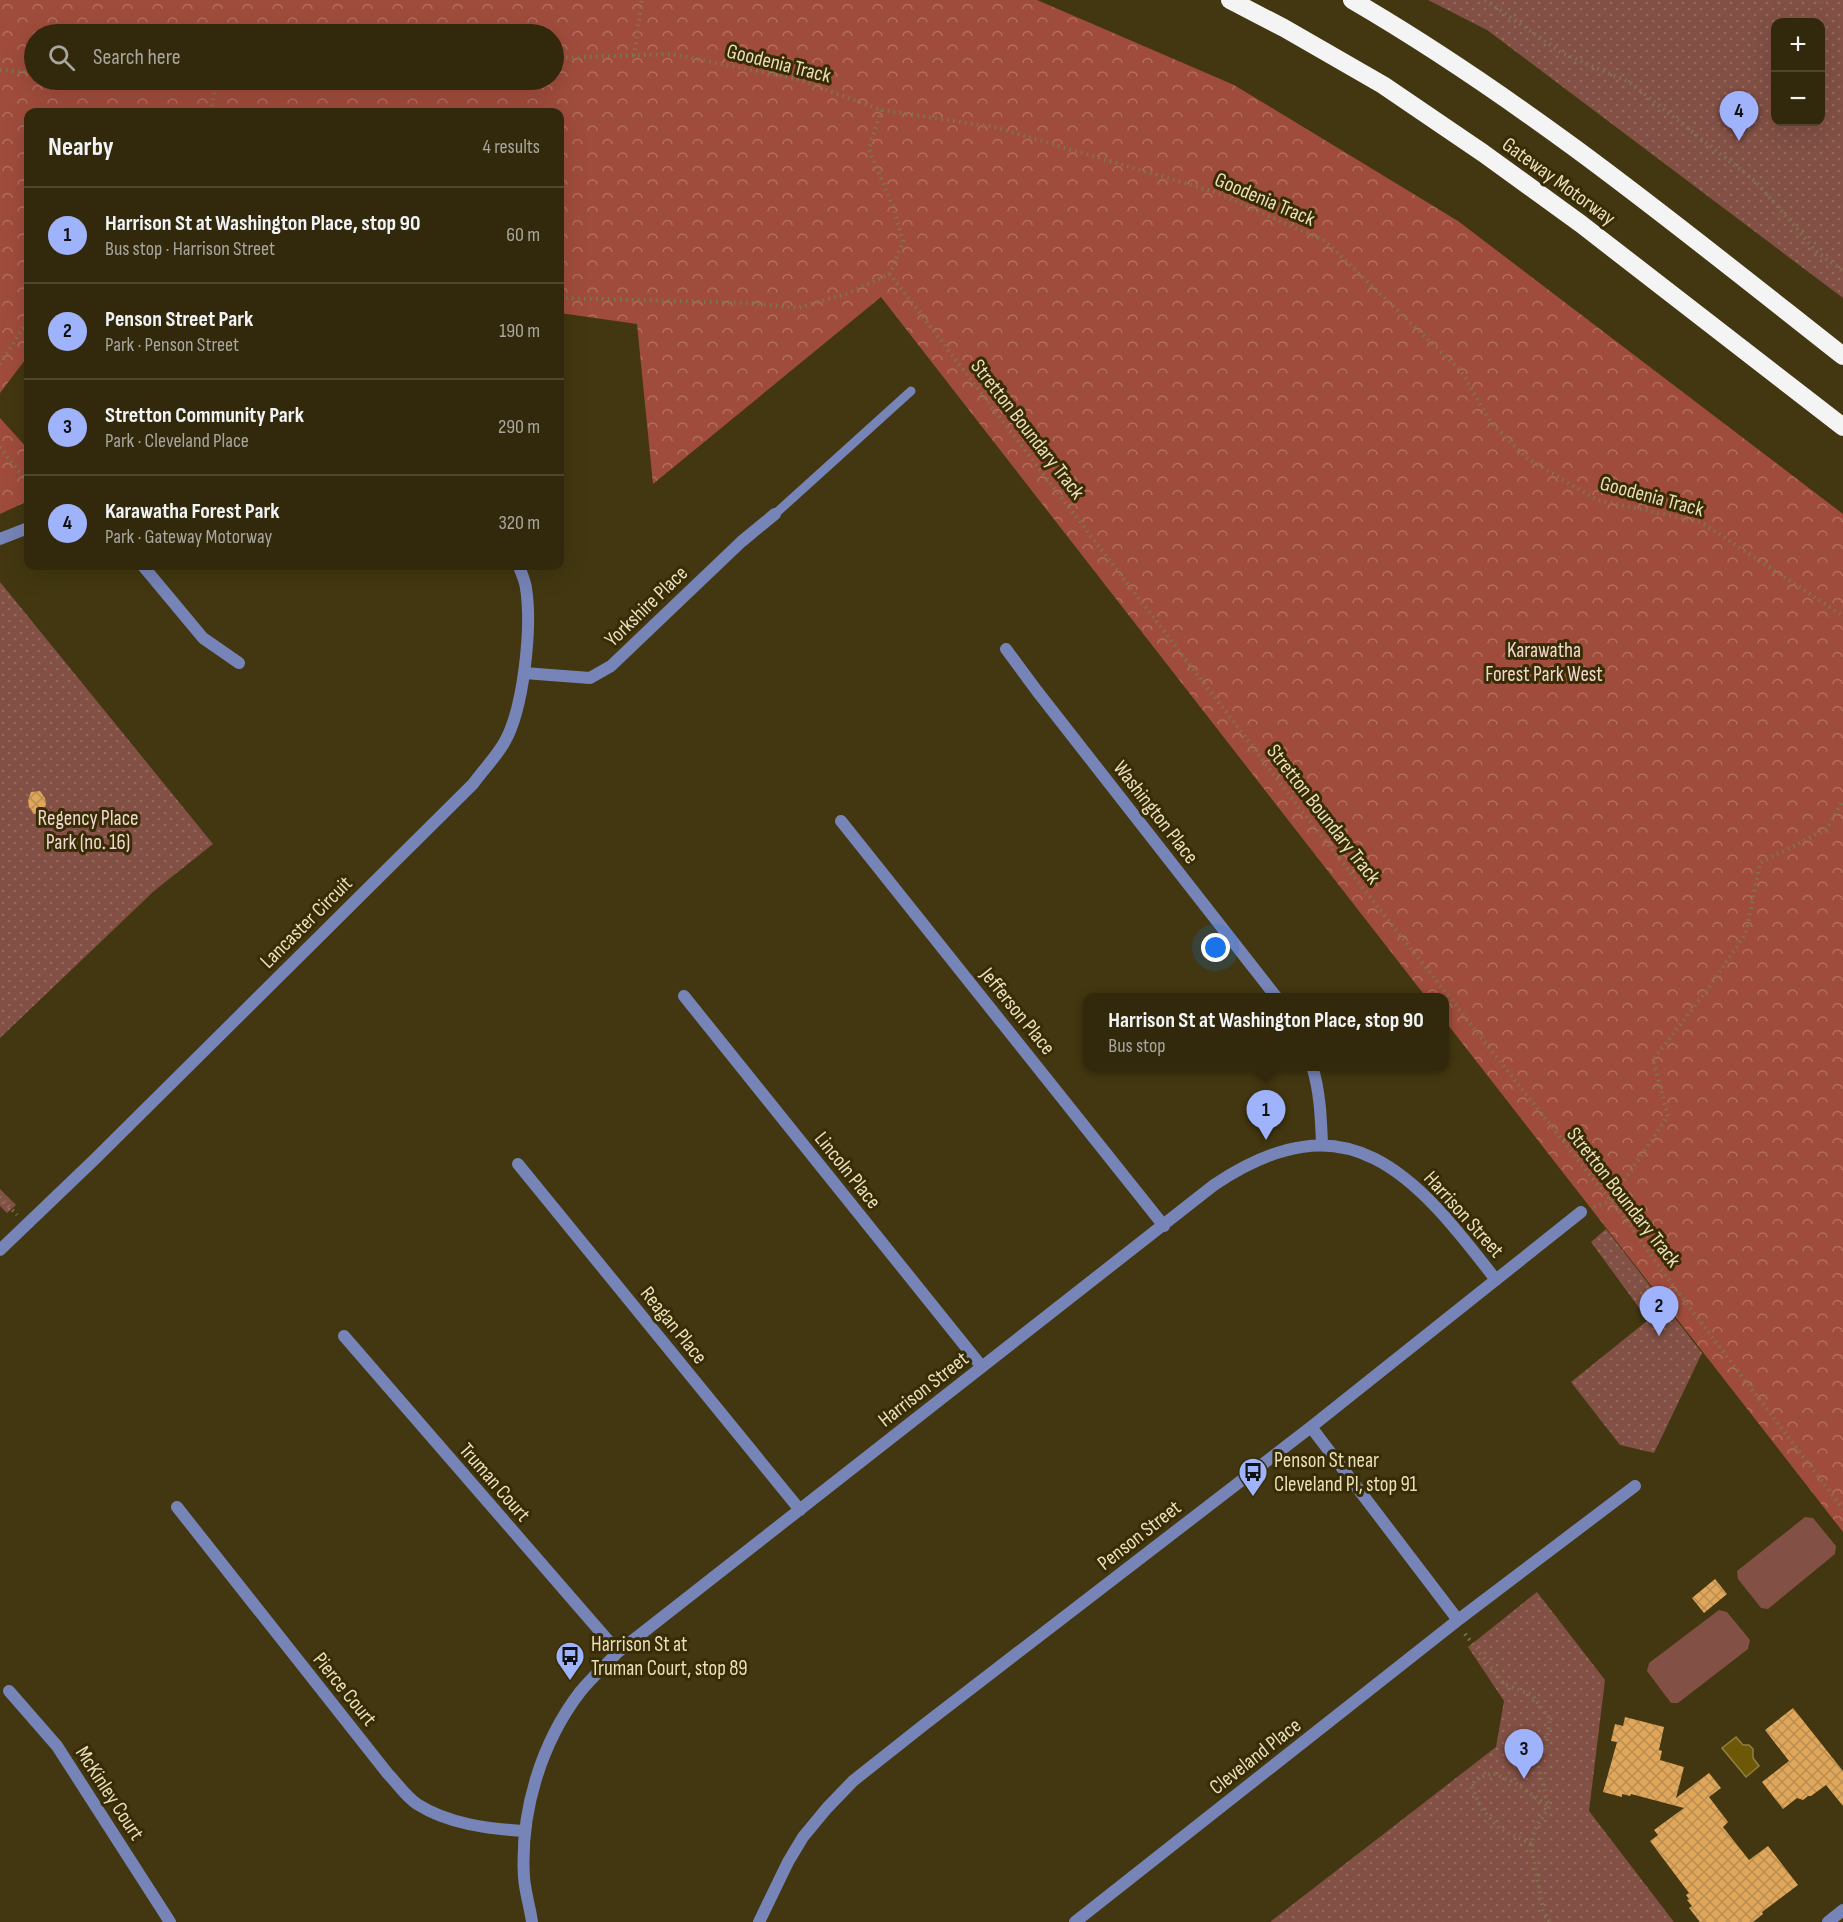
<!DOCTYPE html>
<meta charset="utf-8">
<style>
:root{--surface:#32290c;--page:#3d351a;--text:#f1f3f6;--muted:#a8a69d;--line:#4d452d;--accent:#9fb3fd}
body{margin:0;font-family:"Sofia Sans Condensed",sans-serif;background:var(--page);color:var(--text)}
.controls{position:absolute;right:18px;top:18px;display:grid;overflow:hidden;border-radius:12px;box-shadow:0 6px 24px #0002}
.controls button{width:54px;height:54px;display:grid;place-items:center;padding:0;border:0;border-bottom:2px solid var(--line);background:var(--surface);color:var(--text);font:30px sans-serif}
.you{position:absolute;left:1216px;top:948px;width:21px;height:21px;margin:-15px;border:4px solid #fff;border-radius:50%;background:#1a73e8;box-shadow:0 0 0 9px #1a73e833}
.badge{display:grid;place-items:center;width:39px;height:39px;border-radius:50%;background:var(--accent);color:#111;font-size:20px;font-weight:700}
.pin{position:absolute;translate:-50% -50px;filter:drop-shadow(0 2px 3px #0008)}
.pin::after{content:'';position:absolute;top:32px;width:21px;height:18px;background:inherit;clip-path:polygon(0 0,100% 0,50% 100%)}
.popup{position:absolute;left:1083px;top:993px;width:366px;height:78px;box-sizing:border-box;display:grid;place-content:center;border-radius:12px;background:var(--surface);filter:drop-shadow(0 2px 4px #0005);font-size:20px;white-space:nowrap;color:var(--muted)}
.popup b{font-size:22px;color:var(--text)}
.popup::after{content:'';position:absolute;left:50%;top:100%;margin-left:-12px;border:12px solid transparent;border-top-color:var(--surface)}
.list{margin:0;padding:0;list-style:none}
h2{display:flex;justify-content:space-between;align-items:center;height:78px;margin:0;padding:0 24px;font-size:26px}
h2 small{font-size:20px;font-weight:400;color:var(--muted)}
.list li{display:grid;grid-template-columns:39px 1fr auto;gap:18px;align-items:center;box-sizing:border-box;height:96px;padding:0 24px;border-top:2px solid var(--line)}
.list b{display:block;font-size:22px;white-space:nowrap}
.list p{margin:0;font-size:20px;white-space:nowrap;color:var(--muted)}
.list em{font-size:20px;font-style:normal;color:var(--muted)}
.icon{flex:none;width:33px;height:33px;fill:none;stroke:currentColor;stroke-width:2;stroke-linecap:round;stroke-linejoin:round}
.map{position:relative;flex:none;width:1843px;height:1922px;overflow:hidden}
.search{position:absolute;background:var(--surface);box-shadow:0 6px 24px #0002;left:24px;top:24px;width:540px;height:66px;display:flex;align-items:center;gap:15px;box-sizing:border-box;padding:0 21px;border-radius:33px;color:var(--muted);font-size:22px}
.panel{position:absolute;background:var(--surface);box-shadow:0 6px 24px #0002;left:24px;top:108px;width:540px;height:462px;border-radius:12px}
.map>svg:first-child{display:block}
.green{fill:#825045}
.forest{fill:url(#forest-crowns);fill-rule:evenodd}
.park{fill:url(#park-dots);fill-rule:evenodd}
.water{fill:#6c5807;stroke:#92803d;stroke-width:1.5}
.building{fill:url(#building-cross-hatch)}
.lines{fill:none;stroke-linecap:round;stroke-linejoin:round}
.path{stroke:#7f744f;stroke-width:4;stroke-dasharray:1.5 4.5;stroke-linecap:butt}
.service{stroke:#7684b7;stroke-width:9}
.minor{stroke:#7684b7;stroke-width:12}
.motorway{stroke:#f4f4f4;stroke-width:18}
.labels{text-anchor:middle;stroke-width:6;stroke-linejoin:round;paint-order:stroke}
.street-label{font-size:21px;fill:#eadfbc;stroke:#382c04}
.park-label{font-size:21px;fill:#f0d7d1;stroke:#382c04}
.poi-label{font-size:21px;fill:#eadfbc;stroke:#382c04;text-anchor:start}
</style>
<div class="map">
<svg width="1843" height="1922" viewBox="0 0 1843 1922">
<defs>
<pattern id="forest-crowns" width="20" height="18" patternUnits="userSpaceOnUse" patternTransform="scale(1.5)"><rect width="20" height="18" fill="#a04c3c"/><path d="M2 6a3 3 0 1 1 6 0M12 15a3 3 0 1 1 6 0" fill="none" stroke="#b26e5f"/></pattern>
<pattern id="park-dots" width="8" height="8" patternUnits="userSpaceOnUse" patternTransform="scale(1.5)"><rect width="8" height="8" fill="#825045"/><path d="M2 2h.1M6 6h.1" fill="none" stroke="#94695e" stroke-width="1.8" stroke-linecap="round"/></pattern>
<pattern id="building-cross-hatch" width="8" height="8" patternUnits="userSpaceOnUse" patternTransform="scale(1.5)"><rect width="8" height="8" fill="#e0a75a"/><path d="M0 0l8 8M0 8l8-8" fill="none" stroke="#ba8e52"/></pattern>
</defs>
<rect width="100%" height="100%" fill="#423710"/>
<path class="green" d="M1805 1517 1813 1518 1836 1546 1835 1554 1768 1609 1761 1608 1738 1579 1737 1571Z
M1719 1610 1727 1612 1750 1640 1748 1649 1678 1703H1671L1647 1671 1649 1663Z"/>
<path class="forest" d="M0 0H1037L1234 85 1458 221 1843 514V1532L1445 1021 1444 998 1426 997 881 297 653 484 637 324 560 313V112H28V356L0 393ZM554 34V80H34V34Z
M0 418 28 449V501L0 514Z"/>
<path class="park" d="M1428 0H1843V298L1487 30ZM1820 22V122H1776V22Z
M0 582 213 844 154 891 0 1038Z
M0 1189 16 1205 7 1213 0 1206Z
M1606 1229 1702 1353 1654 1453 1620 1445 1571 1382 1648 1320 1591 1242Z
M1537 1592 1605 1680 1589 1811 1674 1922H1270L1496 1747 1504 1701 1468 1647Z"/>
<path class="water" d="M1736 1737 1743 1745H1749L1753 1749V1758L1759 1766 1746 1777 1722 1748Z"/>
<path class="building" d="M40 791 45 798 46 805 42 813 34 814 29 807 28 800 31 792Z
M1715 1579 1727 1594 1704 1613 1692 1598Z
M1793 1708 1843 1771V1806L1826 1785 1811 1796H1808L1803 1800 1797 1798 1783 1809 1762 1782 1789 1761 1765 1730Z
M1625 1717 1664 1727 1659 1750 1662 1751 1660 1760 1684 1767 1676 1798 1709 1773 1721 1788 1709 1797 1728 1822 1723 1827 1749 1860 1768 1846 1798 1885 1762 1912 1763 1914 1753 1922H1700L1689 1908 1692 1906 1687 1900 1689 1899 1686 1895 1689 1893 1650 1841 1658 1835 1654 1830 1684 1808 1631 1794 1630 1796 1622 1794V1797L1603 1792 1617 1742 1611 1741 1615 1724 1623 1726Z"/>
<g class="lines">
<path class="path" d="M1485 0 1562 53 1629 82 1756 182 1817 252 1843 271
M634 56 642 0
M554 58 672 54 797 79 881 110 994 127 1215 192 1325 241 1461 371 1491 423 1528 459 1597 500 1701 522 1843 616
M0 70 34 73
M881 110 869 149 893 207 903 241 890 274 1298 806 1628 1223 1674 1287 1843 1509
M211 112 217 80
M560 298 751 303 798 308 846 294 890 274
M0 364 28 320
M0 447 28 484
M0 1197 17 1215
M1594 1207 1610 1201 1668 1116 1653 1060 1710 986 1746 933 1760 863 1827 829 1843 800
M1465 1634 1504 1684 1532 1695 1550 1719 1546 1748 1537 1762 1549 1807 1535 1829 1531 1844 1543 1910 1550 1922
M1531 1844 1499 1828 1482 1809 1472 1788 1475 1779 1492 1773 1514 1782 1549 1807"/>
<path class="service" d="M775 514 911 391"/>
<path class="minor" d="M0 539 28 528
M143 566 203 638 239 663
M1006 649 1037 691 1277 998
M524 673 590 678 611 666 741 542 775 514
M841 821 1164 1226
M684 996 982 1367
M1312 1066C1320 1091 1321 1118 1322 1144
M518 1164 800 1510
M0 1250 95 1159 473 784C483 770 496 757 504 743 524 709 532 627 526 588 525 580 521 573 519 566
M344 1336 618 1652
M1311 1427 1458 1620
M177 1507 388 1774C397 1783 406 1797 417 1804 448 1824 489 1829 525 1831
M9 1691 57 1746 170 1922
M532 1922C530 1907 525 1892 524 1877 520 1812 541 1743 580 1692 591 1678 606 1665 618 1652L1214 1185C1348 1095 1414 1173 1496 1280
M759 1922 788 1862 803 1837 827 1808 853 1781 925 1724 1311 1427 1581 1212
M1075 1922 1458 1620 1635 1486
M1828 1922 1843 1910"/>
<path class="motorway" d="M1230 0 1284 28 1383 85 1483 153 1581 224 1843 427
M1352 0C1527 102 1684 231 1843 356"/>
</g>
<defs>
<g id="bus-pin" transform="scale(1.5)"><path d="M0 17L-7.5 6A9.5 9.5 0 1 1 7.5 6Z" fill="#9fb3fd" stroke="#382c04"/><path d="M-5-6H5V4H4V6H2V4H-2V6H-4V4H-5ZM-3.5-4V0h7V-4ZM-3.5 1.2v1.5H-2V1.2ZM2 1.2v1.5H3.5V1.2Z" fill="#111"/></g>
</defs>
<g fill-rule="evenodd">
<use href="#bus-pin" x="1253" y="1472"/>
<use href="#bus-pin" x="570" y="1656"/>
</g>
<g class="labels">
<g class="street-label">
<text transform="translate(779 63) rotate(14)" y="7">Goodenia Track</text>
<text transform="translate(1559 181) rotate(36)" y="7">Gateway Motorway</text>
<text transform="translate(1265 199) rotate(23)" y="7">Goodenia Track</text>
<text transform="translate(1028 429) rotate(52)" y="7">Stretton Boundary Track</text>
<text transform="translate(1652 496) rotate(15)" y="7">Goodenia Track</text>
<text transform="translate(646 606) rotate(-44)" y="7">Yorkshire Place</text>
<text transform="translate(1156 812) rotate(52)" y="7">Washington Place</text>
<text transform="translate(1324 814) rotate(52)" y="7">Stretton Boundary Track</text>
<text transform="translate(306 922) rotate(-45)" y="7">Lancaster Circuit</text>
<text transform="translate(1018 1011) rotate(51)" y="7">Jefferson Place</text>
<text transform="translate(848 1170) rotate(51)" y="7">Lincoln Place</text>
<text transform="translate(1624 1197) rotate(52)" y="7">Stretton Boundary Track</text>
<text transform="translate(1464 1214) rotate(48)" y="7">Harrison Street</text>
<text transform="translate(674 1325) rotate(51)" y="7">Reagan Place</text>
<text transform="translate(923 1389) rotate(-38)" y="7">Harrison Street</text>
<text transform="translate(495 1482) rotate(49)" y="7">Truman Court</text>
<text transform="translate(1139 1535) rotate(-38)" y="7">Penson Street</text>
<text transform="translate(345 1689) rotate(51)" y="7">Pierce Court</text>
<text transform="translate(1255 1756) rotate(-38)" y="7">Cleveland Place</text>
<text transform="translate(110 1793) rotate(57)" y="7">McKinley Court</text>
</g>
<g class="park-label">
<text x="1544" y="657">Karawatha<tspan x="1544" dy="24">Forest Park West</tspan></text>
<text x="88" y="825">Regency Place<tspan x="88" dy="24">Park (no. 16)</tspan></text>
</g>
<g class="poi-label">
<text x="1274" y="1467">Penson St near<tspan x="1274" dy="24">Cleveland Pl, stop 91</tspan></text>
<text x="591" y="1651">Harrison St at<tspan x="591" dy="24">Truman Court, stop 89</tspan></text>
</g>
</g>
</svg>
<div class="controls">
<button>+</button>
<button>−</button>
</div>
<div class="you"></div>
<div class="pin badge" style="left:1266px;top:1140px">1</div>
<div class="popup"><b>Harrison St at Washington Place, stop 90</b>Bus stop</div>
<div class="pin badge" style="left:1659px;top:1336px">2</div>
<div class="pin badge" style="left:1524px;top:1779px">3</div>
<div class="pin badge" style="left:1739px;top:141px">4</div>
<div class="search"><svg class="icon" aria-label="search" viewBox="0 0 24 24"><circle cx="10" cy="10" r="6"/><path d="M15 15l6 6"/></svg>Search here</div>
<section class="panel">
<h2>Nearby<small>4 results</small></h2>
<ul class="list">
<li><span class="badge">1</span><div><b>Harrison St at Washington Place, stop 90</b><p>Bus stop · Harrison Street</p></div><em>60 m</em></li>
<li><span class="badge">2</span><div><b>Penson Street Park</b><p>Park · Penson Street</p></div><em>190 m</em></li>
<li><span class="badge">3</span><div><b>Stretton Community Park</b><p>Park · Cleveland Place</p></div><em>290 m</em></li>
<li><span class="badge">4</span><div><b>Karawatha Forest Park</b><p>Park · Gateway Motorway</p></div><em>320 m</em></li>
</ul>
</section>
</div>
